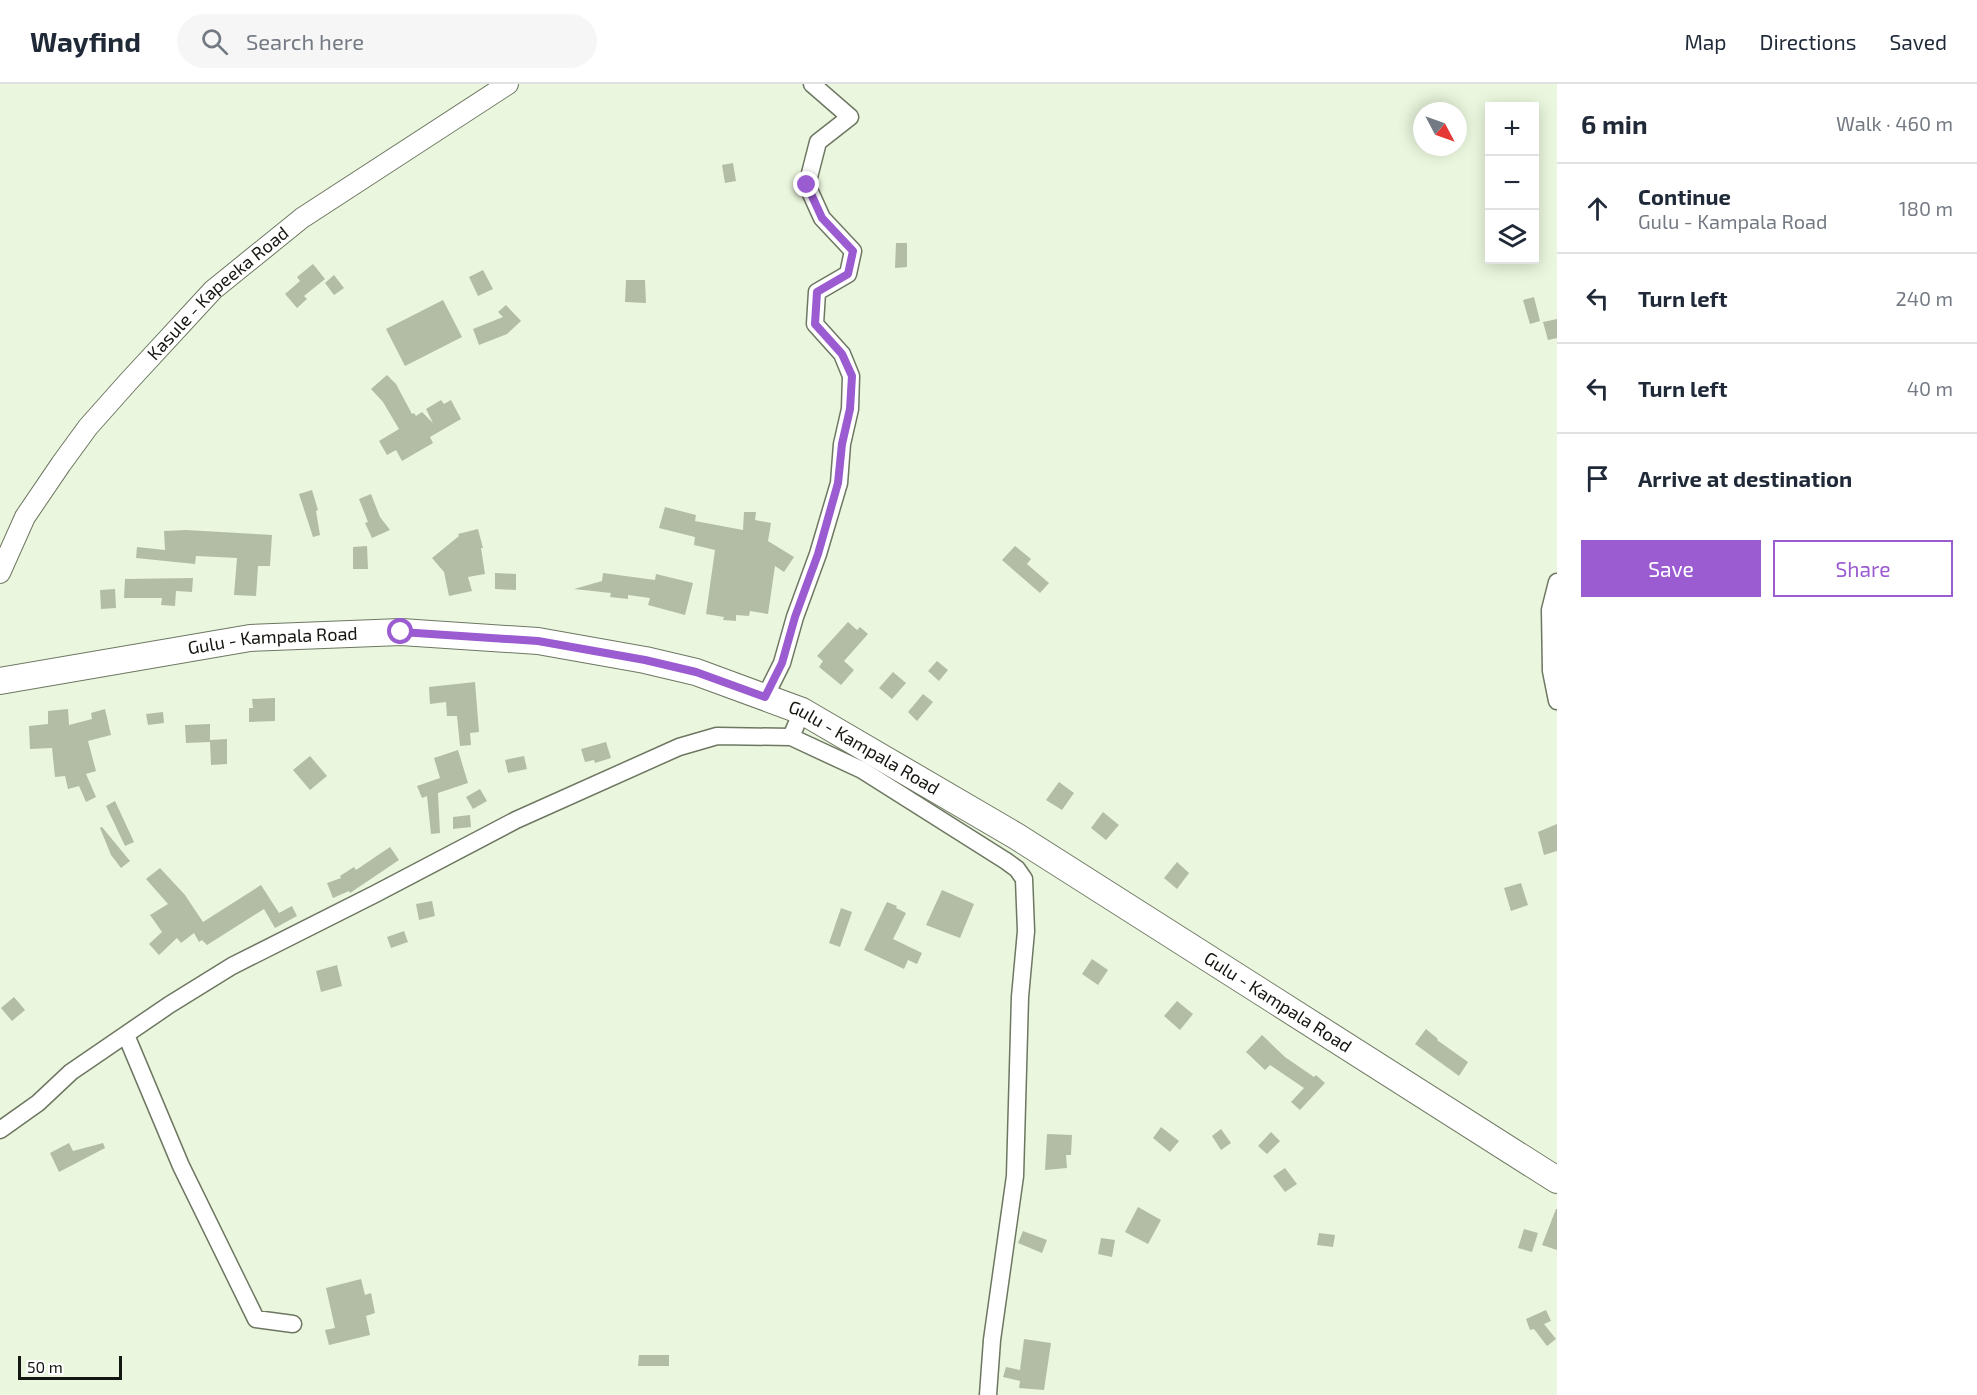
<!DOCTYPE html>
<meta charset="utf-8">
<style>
:root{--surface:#fff;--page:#f6f6f7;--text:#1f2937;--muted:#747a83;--line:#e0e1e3;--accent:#9b5bd1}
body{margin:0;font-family:"Exo 2",sans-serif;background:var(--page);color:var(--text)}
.controls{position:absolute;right:18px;top:18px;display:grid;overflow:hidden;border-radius:0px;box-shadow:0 3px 15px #0003}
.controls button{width:54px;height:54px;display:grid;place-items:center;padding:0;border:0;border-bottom:2px solid var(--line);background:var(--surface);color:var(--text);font:30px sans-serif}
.compass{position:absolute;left:1413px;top:18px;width:54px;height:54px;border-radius:50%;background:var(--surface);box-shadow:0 3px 15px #0003;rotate:131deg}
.scale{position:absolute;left:18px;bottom:15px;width:104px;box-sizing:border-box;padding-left:6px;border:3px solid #13170f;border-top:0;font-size:16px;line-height:21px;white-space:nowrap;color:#13170f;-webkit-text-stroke:4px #fff;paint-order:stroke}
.stop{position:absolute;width:18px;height:18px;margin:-14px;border:4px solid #9b5bd1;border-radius:50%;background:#fff}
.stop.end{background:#9b5bd1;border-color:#fff;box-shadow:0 2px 6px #0008}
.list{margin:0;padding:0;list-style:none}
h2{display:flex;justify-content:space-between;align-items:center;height:78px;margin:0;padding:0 24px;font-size:26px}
h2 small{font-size:20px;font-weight:400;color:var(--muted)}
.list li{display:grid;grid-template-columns:39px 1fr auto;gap:18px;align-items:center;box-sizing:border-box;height:90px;padding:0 24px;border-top:2px solid var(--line)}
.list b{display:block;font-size:22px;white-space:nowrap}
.list p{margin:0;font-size:20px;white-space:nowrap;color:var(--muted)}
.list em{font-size:20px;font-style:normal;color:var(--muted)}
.actions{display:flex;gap:12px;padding:18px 24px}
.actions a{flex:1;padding:14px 0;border:2px solid var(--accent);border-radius:0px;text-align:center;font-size:21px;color:var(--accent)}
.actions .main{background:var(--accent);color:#fff}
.icon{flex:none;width:33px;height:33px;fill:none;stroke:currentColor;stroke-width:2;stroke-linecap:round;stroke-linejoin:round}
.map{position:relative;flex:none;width:1557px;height:1311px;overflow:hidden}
header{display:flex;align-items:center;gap:36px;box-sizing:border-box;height:84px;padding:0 30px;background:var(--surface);border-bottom:2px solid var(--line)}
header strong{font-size:28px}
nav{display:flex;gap:33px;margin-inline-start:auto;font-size:21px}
.search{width:420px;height:54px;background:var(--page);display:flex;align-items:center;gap:15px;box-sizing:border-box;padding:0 21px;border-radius:33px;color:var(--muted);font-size:22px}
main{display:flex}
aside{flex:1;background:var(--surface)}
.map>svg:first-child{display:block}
.building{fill:#b3bda6}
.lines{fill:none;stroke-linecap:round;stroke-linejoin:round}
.minor-casing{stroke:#6d7761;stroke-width:19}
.tertiary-casing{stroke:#6d7761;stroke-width:22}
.primary-casing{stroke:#6d7761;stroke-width:28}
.minor{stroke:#fff;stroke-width:16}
.tertiary{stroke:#fff;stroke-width:20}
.primary{stroke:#fff;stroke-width:26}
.route{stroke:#9b5bd1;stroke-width:8}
.labels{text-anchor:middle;stroke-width:4.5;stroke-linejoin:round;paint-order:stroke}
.street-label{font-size:18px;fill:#13170f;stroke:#fff}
</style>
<header>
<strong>Wayfind</strong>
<div class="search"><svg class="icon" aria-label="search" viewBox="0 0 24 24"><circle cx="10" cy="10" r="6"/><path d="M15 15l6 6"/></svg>Search here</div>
<nav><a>Map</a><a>Directions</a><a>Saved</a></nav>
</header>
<main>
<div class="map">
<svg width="1557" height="1311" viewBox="0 0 1557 1311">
<rect width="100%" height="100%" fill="#eaf6dd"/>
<path class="building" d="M733 79 736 97 725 99 722 81Z
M896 159H907V183L895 184Z
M313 180 325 195 304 212 307 215 297 224 285 210 300 197 297 193Z
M483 186 493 205 478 212 469 193Z
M334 191 344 204 334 211 325 199Z
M626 196H645L646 219 625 218Z
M1534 213 1540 237 1530 240 1523 216Z
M443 216 462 253 405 282 386 245Z
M506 221 521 237 507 250 479 261 473 245 503 233 498 228Z
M1557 235V254L1548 256 1543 238Z
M387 291 396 300 412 330 414 329 416 332 422 328 433 339 426 325 441 316 444 320 451 316 461 335 430 353 433 359 402 377 396 366 387 371 379 357 399 345 383 318 371 305Z
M312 406 318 426 316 427 320 451 313 453 299 410Z
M371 410 380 433 390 446 372 454 365 439 368 438 359 415Z
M665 423 696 431 695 437 743 446 744 428H756L755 436 771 439 768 457 794 473 784 488 775 482 768 530 750 527 749 532 736 531V537L723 536 724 533 706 530 715 466 694 461 695 453 659 444Z
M478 445 483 464H481L485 490 468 493 472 507 449 512 444 488 432 474 459 452 458 450Z
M186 446 272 451 270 482H258L256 512 234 511 237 474 196 472 195 480 136 474 137 463 165 466 164 447Z
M367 462 368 485H353V463Z
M1015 462 1031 475 1027 480 1049 499 1040 509 1002 476Z
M495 489 516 490V506L495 505Z
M603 489 655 496 656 490 693 499 685 531 648 521 650 514 628 511V515L610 513 611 509 574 505 602 497Z
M193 494 192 508 176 507 175 522 161 521 162 514H124L125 495Z
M115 505 116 524 101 525 100 506Z
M848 538 857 546 860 543 868 550 844 577 854 586 841 601 819 583 823 577 817 572Z
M937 577 948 586 939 597 928 587Z
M893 588 906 599 892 615 879 604Z
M475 598 479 648 470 649 471 661 460 662 457 632H447L446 618 430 620 429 603Z
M923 610 933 618 917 637 908 628Z
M275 614V637L249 638V624H253L252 615Z
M68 625 69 641 92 635 91 629 105 625 111 651 88 657 96 687 86 690 96 713 86 718 79 702 68 705 65 692 55 693 52 664 30 665 29 642 48 640V627Z
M163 628 164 639 148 641 146 630Z
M210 640V656L227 655V680L211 681 210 658 186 659 185 641Z
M606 658 611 674 595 679 594 676 585 678 581 665Z
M458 666 468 699 438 709 440 749 431 750 427 712 422 714 417 702 440 694 434 674Z
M310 672 327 692 310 706 293 686Z
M524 672 527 685 508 689 505 676Z
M1059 698 1074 709 1062 726 1046 716Z
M480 705 487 717 473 725 466 713Z
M115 717 134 758 125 762 106 722Z
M1103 728 1119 741 1106 756 1091 744Z
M470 731 471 743 453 745V733Z
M1557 740V767L1544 771 1538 748Z
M102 743 130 777 121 784 111 771 100 744Z
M390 763 399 776 350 809 349 807 333 814 327 799 341 794 340 792 354 783 356 786Z
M1177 778 1189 789 1177 805 1164 794Z
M160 784 185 811 203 838 261 801 279 829 292 822 297 832 275 844 264 825 207 861 202 856 199 858 194 849 181 859 177 854 159 871 149 860 162 848 150 831 168 820 146 795Z
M1521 799 1528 821 1511 827 1504 804Z
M942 806 974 820 960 854 926 841Z
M432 817 435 832 419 836 416 820Z
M887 818 897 822 896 824 906 829 893 855 922 869 917 880 908 876 904 885 864 866Z
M841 824 852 828 840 863 829 859Z
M404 847 408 858 391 864 387 853Z
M1092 875 1108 886 1098 901 1082 890Z
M337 881 342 902 321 908 316 887Z
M14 913 25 926 12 937 1 924Z
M1177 917 1193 930 1180 946 1164 932Z
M1426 945 1438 955 1437 956 1468 978 1459 992 1415 960Z
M1262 951 1285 973 1314 993 1316 991 1325 999 1300 1026 1291 1018 1304 1004 1270 981 1265 986 1246 968Z
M1161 1043 1179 1057 1170 1068 1153 1054Z
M1221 1045 1231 1059 1221 1066 1212 1052Z
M1271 1048 1280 1057 1267 1070 1258 1062Z
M1047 1050 1072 1051 1071 1071H1066L1067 1084 1045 1086Z
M69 1059 73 1067 103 1059 105 1064 59 1088 50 1069Z
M1285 1084 1297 1100 1285 1108 1273 1092Z
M1138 1123 1161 1136 1148 1160 1125 1148Z
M1556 1125H1557V1166L1542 1161Z
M1524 1145 1538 1149 1532 1168 1518 1164Z
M1023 1147 1047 1156 1042 1169 1018 1159Z
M1319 1149 1335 1151 1333 1163 1317 1161Z
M1101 1154 1115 1156 1112 1173 1098 1170Z
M361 1195 365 1211 371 1209 375 1229 366 1232 370 1251 329 1261 325 1246 335 1244 326 1204Z
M1546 1226 1551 1237 1544 1240 1556 1255 1547 1262 1534 1245 1530 1246 1526 1235Z
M1024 1255 1051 1259 1044 1306 1019 1304 1020 1297 1003 1293 1006 1283 1020 1286Z
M639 1271H669V1282H638Z"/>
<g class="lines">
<g class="minor-casing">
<path id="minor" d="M1557 498 1550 526 1551 587 1557 617
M765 613 782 579 795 533 818 470 839 399 842 360 850 325 851 292 842 270 815 240 817 208 848 190 853 167 822 134 807 101 818 58 850 33 812 0
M791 653 862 686 1006 777 1017 785 1024 795 1026 847 1020 913 1015 1092 992 1256 988 1311
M126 951 181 1082 256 1235 293 1240
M0 1046 38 1019 71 988 169 921 232 882 375 810 516 736 679 663 717 652 791 653 802 627"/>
</g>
<g class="tertiary-casing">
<g id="tertiary">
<path id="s1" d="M0 489 25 433 61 380 88 343 128 298 213 206 302 134 508 0"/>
</g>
</g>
<g class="primary-casing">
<g id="primary">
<path id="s2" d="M0 597 250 554 401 548 538 557 645 576 696 588 802 627 1016 752 1557 1096"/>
</g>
</g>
<use href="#minor" class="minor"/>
<use href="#tertiary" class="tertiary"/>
<use href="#primary" class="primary"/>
</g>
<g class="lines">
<path class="route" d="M401 548 538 557 645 576 696 588 765 613 782 579 795 533 818 470 838 399 842 360 850 325 852 292 842 270 815 240 817 208 848 190 853 167 822 134 807 101"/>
</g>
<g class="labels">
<g class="street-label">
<text dy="6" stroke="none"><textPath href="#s1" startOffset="358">Kasule - Kapeeka Road</textPath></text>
<text dy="6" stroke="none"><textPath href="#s2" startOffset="276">Gulu - Kampala Road</textPath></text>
<text dy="6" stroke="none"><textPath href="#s2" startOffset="888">Gulu - Kampala Road</textPath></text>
<text dy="6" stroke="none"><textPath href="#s2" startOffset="1374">Gulu - Kampala Road</textPath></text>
</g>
</g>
</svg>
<div class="controls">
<button>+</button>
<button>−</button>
<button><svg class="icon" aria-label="layers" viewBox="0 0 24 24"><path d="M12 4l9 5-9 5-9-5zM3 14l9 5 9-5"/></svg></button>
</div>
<svg class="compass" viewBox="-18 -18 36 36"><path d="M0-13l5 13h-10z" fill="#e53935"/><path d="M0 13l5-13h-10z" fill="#747a83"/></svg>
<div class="scale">50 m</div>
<div class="stop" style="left:401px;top:548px"></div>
<div class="stop end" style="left:807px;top:101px"></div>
</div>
<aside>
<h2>6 min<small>Walk · 460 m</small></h2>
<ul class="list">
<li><svg class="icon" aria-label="ahead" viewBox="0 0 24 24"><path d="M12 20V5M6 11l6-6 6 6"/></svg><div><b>Continue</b><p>Gulu - Kampala Road</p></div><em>180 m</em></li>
<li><svg class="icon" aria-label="left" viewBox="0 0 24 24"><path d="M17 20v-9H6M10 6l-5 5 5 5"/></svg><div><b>Turn left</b></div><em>240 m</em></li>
<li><svg class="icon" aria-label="left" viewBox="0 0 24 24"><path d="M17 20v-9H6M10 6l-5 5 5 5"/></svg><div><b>Turn left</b></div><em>40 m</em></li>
<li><svg class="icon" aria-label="arrive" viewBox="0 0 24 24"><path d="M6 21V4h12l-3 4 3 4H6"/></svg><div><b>Arrive at destination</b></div></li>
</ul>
<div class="actions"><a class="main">Save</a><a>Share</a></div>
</aside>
</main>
